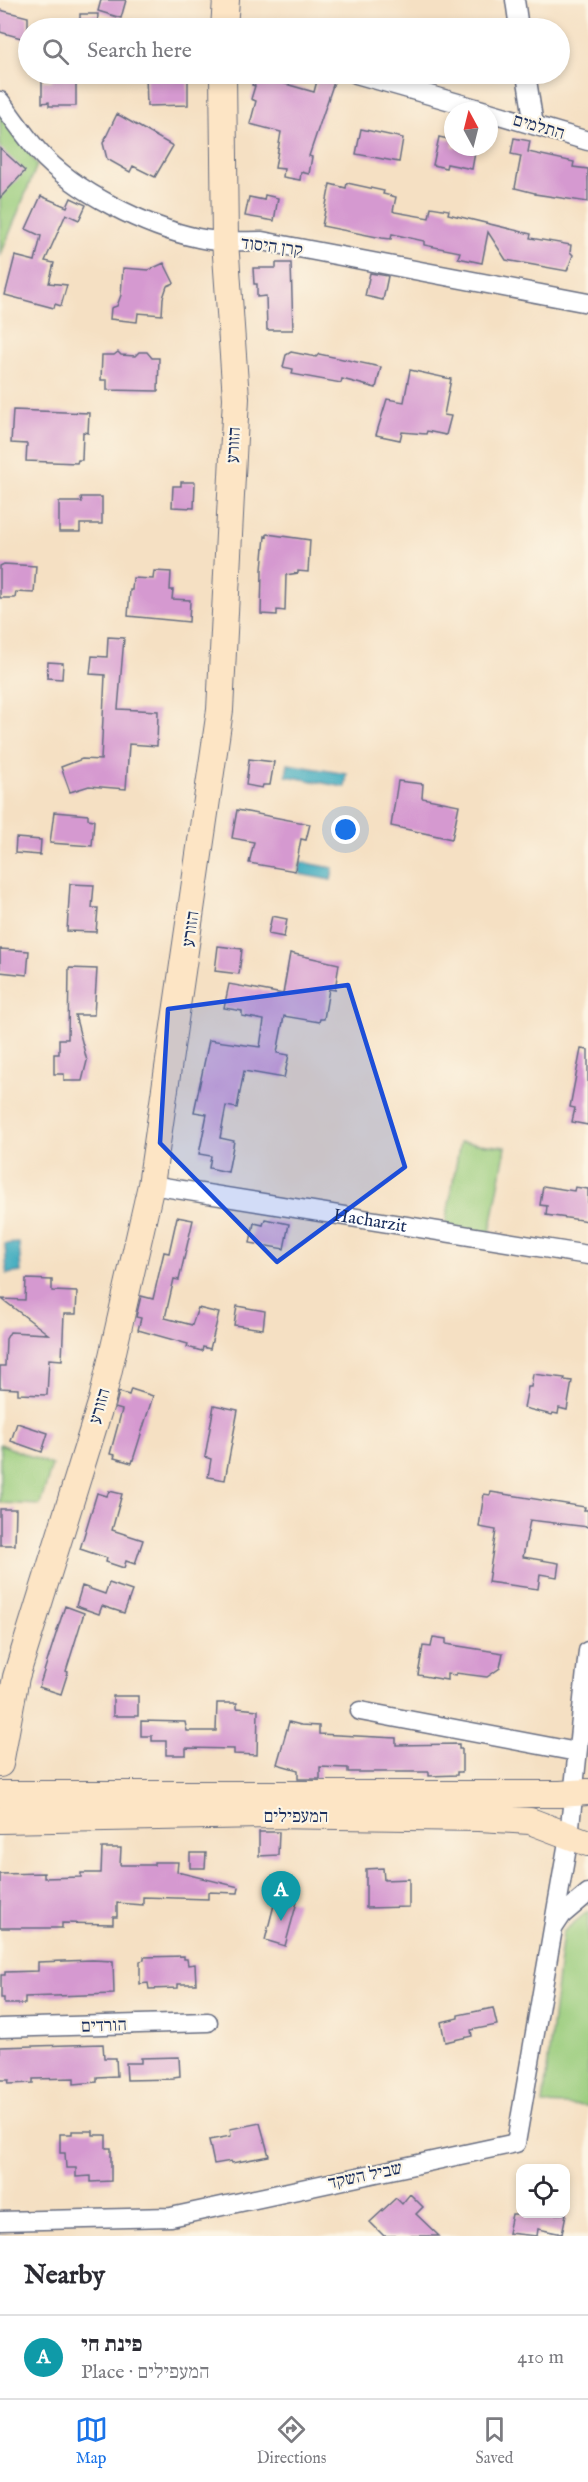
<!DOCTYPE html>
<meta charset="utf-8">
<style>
:root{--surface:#fff;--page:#f7f7f7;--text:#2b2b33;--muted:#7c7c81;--line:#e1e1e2;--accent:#1a73e8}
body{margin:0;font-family:"IM FELL English","Frank Ruhl Libre",serif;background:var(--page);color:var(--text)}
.controls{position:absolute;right:18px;bottom:18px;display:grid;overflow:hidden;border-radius:12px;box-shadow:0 3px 9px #0003}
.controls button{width:54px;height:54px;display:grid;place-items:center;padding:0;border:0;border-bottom:2px solid var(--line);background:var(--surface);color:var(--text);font:30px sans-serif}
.compass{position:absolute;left:444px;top:102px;width:54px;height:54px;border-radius:50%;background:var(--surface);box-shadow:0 3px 9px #0003;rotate:353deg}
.you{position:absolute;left:346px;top:830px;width:21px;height:21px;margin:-15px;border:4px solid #fff;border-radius:50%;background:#1a73e8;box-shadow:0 0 0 9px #1a73e833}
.badge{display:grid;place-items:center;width:39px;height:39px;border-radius:50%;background:var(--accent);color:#fff;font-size:20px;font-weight:700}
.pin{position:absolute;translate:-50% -50px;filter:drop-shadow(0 2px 3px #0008)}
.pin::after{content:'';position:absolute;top:32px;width:21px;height:18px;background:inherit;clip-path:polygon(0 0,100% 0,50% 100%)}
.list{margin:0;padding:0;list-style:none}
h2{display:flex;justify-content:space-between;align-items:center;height:78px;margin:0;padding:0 24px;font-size:26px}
h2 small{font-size:20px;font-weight:400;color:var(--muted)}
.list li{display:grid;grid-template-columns:39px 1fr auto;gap:18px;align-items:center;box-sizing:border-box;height:84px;padding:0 24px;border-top:2px solid var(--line)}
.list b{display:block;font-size:22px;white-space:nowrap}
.list p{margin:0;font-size:20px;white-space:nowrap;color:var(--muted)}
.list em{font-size:20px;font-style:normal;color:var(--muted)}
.icon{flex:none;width:33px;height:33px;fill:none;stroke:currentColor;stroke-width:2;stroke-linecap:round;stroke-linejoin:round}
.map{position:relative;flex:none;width:588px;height:2236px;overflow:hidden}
.search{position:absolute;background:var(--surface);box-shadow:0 3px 9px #0003;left:18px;right:18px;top:18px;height:66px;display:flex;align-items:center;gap:15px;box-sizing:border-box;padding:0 21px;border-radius:33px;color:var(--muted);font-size:22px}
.sheet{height:162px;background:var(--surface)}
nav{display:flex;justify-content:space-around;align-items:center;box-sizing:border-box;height:84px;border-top:2px solid var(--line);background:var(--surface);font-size:16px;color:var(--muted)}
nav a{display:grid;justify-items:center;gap:3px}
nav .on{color:var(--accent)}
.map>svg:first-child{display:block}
.green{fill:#99cc7c;stroke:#5a7e6d;stroke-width:1.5}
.water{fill:#40acbf;stroke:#2e6e8e;stroke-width:1.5}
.building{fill:#d599d0}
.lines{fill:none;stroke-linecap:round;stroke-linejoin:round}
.street-casing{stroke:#676d81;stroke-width:21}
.secondary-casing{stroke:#676d81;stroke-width:28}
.street{stroke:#fff;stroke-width:18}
.secondary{stroke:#fde5c5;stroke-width:26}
.marked{fill:#1d4ed8;fill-opacity:0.2;stroke:#1d4ed8;stroke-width:4.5;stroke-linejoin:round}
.labels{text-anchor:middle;stroke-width:4.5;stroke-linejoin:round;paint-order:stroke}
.street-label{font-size:18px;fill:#1b2f5e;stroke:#fcf5e5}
</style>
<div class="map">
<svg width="588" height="2236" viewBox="0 0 588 2236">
<rect width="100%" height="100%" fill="#fcf5e5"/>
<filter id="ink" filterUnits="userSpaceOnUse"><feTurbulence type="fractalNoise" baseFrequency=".0167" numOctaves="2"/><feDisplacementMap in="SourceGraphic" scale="12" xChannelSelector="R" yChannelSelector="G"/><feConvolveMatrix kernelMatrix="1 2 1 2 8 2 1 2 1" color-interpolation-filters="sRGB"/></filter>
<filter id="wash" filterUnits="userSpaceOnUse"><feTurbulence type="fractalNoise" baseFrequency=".008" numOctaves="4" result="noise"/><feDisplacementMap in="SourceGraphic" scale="24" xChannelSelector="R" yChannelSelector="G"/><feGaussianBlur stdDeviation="1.35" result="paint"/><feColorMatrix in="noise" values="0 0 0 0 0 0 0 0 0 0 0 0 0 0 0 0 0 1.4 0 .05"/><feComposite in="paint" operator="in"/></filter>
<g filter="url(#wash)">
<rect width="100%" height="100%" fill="#f5e0c3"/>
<path class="green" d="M0 109 9 118 37 165 0 257Z
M460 1142 506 1147 490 1233 445 1227Z
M0 1444 52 1465 40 1505 0 1503Z
M588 1911V2106L543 2104 563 1932Z"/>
<path class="water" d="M288 764 347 774 345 787 286 776Z
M301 862 333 868 331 880 299 874Z
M19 1243 21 1272 7 1274 5 1244Z"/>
<g id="blocks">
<path class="building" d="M101 0H126L121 18 98 11Z
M0 10 28 17V40L0 32Z
M80 14H98L97 28H80Z
M52 74H76V106H49V102L42 103V81H52Z
M156 74H188V105L147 106 146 75H156Z
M255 74H269L268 79 314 92 318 77 334 82 309 156 312 157 309 174 301 172 300 180 283 177 284 169 275 168 281 132 250 124 256 101 251 99 255 86 252 85Z
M117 114 173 146 155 177 133 166 130 172 107 159 103 143Z
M361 129 403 138 399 162 356 154Z
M439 137 453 140V147H476L472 169 447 164 446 168 433 165Z
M514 138 530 141 528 152 574 162 573 167 588 169V202L535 194V193L515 188 521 156 511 154Z
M0 148 25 171 0 198Z
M347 183 384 191 383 194 396 197 393 211 395 212 429 218 431 207 449 210 448 214 531 234 530 238 571 245 570 252 573 255 567 271 506 260 488 232 482 263 458 258 460 252 424 245V241L392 234 391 239 382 238 322 226 330 184 346 188Z
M265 195 278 198 274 221 245 216 249 197 264 200Z
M41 196 67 207 71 198 86 205 79 220 66 214 45 261 54 263 49 283 67 285 61 306 55 304 54 308 5 295 15 256 35 261 41 236 26 229Z
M164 263 174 283 167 286 163 298 162 315 138 313 137 322 110 319 111 308 117 306 121 295 123 268 149 270Z
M276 263H291L293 330H267L266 296 257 297V284H254L253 268H276Z
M370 273 388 276 383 300 365 296Z
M118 352 121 355 135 356 139 352H147L152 358H159L158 391 107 390V380H101L102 355H114Z
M291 352 316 357 319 354 381 367 376 388 342 379 341 383 292 374 293 369 283 367 286 355Z
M410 370 451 379 444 415 451 416 446 435 427 431 426 434 402 432 400 440 376 435 387 399 404 402Z
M13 410 89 413 88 433 83 432 82 460H78L77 463 26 461 27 444 11 443Z
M181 482H195L194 508 172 507 173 486H181Z
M81 497H102V524H80V532H59V502H82Z
M267 534 310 540 308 572 298 571V573L286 575 285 611 277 610V615L261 614 262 570 265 536 267 537Z
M4 564 36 566 34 593 16 592 15 598H0V566Z
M154 571 171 572 170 590H173L172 599 190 600 189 622 128 616 130 590H132L133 578 153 579Z
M108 637 124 638 118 709 158 711 157 746 129 744 126 789 89 786 70 792 61 767 82 759 101 760 105 675 90 674 92 656 107 657Z
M48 662 63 663 62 679 47 678Z
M249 759 274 762 270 785H263L262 788 246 785Z
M398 781 423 784 422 798 459 805 452 839 391 826Z
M237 810 310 824 306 840 301 839 295 871 249 863 254 842 232 838Z
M54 812 88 815V819L94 820 92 846 50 843Z
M16 838 41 840 40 855 15 853Z
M70 884 94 885 92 908H98L96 932 67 931Z
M272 916 287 919 284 937 268 934Z
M218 946 242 949 239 974 215 971Z
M0 949 29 951 27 975 0 972Z
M290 953 339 964 335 990 329 989 324 1019H320L319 1022 284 1016 277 1053 289 1055 284 1078 244 1071 237 1108 226 1106 220 1138 234 1141 228 1172 209 1168 211 1156 199 1154 207 1114 194 1112 209 1040 260 1047 264 1020 242 1016V1011L224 1008 229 984 283 994Z
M69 968 97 969 94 1015H75L87 1061 82 1081H64V1074H54V1054H59V1039H68Z
M581 1049 588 1050V1125L572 1122 575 1108 570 1107Z
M543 1186 574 1191 575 1187 588 1189V1221L546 1215 547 1206 540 1205Z
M177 1217 193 1220 179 1280 174 1279 165 1318 192 1325 198 1308 219 1313 210 1349 203 1347 202 1351 187 1347 188 1344 138 1330 141 1318 136 1317 141 1296 153 1299 164 1252 169 1253Z
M265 1219 289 1224 284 1249 250 1243 254 1223 263 1225Z
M26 1279 52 1280V1291L77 1292 76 1314H64L62 1360 49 1359 47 1395 18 1394V1389L0 1388V1366H5L6 1339 10 1332 48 1334 2 1299 25 1300Z
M237 1306 265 1311 263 1329 234 1325Z
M533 1374 565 1378 564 1380 572 1381 567 1410 559 1408 558 1414 553 1413 552 1415 524 1408 528 1387H531Z
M131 1389 153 1396 132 1463 114 1458 115 1455 110 1454 122 1410 115 1408 119 1392 129 1395Z
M214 1405 238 1410 225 1480 208 1477 211 1459 205 1457Z
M17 1423 48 1433 42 1452 11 1441Z
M109 1491 122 1494 112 1530 143 1540 135 1564 126 1561 124 1568 106 1562 107 1558 80 1549 97 1493 107 1496Z
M491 1492 585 1507 584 1510H588V1527L530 1520 523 1557 559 1563 557 1577 540 1574 538 1589 488 1582 496 1530 479 1527 484 1494 490 1495Z
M0 1509H16L15 1545H0Z
M109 1583 132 1591 124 1613 102 1606 99 1614 76 1606 82 1586 105 1594Z
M65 1606 84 1613 66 1671 68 1672 61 1694 39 1687Z
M433 1637 446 1639V1644L503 1653 500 1668 487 1677 456 1673V1675L447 1674V1680L418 1675 423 1646 431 1647Z
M113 1696H138V1716H113Z
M217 1703H237V1708L258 1710 257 1755 234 1754V1749L186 1748V1755H166V1741H152V1736H141V1721L185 1722 187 1731H216Z
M289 1722 301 1725 319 1726V1734L396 1738V1745L459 1744V1749H462V1772H457V1775L429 1776V1772H348V1768L320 1767V1779H298V1770L277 1764Z
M259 1832H279L278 1855 259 1856Z
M102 1848H121L120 1865H154V1862H178L177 1872 239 1887 238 1893 208 1892V1899L143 1897V1905L117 1903V1917H113V1924L62 1923V1928H0V1874L44 1873V1878L81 1877V1873H101Z
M190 1853H206L205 1868H190Z
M383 1868 384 1880 409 1879V1907L366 1908V1869Z
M276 1897 297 1902 285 1946 265 1940Z
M184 1956V1959H187L188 1965 195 1964 196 1984H178V1988L149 1989 148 1983 140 1984V1961L144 1960V1957Z
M92 1960 113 1961 114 1994 25 1997V2004H4V1998H1V1975H5V1972L38 1971V1962Z
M493 2008 497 2025 471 2030 472 2036 445 2042 441 2022 458 2018V2015Z
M103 2044 104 2058H116L117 2076 97 2077V2082L74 2084V2078L33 2079V2083L8 2084 9 2080H0V2047Z
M179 2057 180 2076 173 2077 174 2079 127 2080 126 2063H141V2058Z
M260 2123 269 2156 232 2163 231 2161 214 2164 209 2140 231 2136 230 2129Z
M72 2131H93V2135H106V2148H111V2181L91 2182V2176L76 2177V2168H66L65 2153H60V2134H72Z
M410 2194 423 2207 416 2214 439 2236H384L370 2222 396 2198 402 2204Z
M512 2214H566L562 2234 538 2229 537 2236 508 2233Z"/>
</g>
</g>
<g filter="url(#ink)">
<use href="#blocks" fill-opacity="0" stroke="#676d81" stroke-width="1.5"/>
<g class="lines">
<g class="street-casing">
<g id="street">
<path d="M515 0 519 28"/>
<path d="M356 74 486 111"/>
<path d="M526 74 534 125"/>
<path d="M0 101C13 118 25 136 39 152 75 192 146 227 198 238 219 243 241 241 262 241L588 303"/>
<path d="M489 112 588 141"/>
<path id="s1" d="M151 1185 588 1255"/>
<path d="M360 1711 577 1752"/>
<path d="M554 1927 562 1915 588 1893"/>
<path d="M0 2028 208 2022"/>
<path d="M0 2221 171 2217 516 2143 569 1836 588 1651"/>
</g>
</g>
<g class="secondary-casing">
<path id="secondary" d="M224 28 226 0
M0 1764 16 1677 102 1400 151 1185 220 710 236 398 225 241 223 74
M0 1794H560L588 1792
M0 1820 267 1815 479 1818 530 1821 588 1843"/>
</g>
<use href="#street" class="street"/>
<use href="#secondary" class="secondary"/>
</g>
</g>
<path class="marked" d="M348 985 405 1167 277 1262 160 1143 168 1009Z"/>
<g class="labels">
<g class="street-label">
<text transform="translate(539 126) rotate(16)" y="6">התלמים</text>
<text transform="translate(272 246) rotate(7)" y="6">קרן היסוד</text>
<text transform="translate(233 445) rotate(-87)" y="6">הזורע</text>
<text transform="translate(190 929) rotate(-82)" y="6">הזורע</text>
<text dy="6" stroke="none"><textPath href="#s1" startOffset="222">Hacharzit</textPath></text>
<text transform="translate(99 1406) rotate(-74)" y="6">הזורע</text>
<text x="296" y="1822">המעפילים</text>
<text transform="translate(104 2025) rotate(-2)" y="6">הורדים</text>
<text transform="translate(365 2175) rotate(-12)" y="6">שביל השקד</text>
</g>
</g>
</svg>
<div class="controls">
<button><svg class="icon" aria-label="locate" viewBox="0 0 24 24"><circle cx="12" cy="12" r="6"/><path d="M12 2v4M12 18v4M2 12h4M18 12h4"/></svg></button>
</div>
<svg class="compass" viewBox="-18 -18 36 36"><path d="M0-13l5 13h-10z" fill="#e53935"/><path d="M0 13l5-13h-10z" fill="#7c7c81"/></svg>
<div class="you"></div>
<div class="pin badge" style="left:281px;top:1921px;background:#0f9aa8">A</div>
<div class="search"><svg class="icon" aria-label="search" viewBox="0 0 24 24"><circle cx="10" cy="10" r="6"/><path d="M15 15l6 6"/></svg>Search here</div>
</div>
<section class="sheet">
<h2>Nearby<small></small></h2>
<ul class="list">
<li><span class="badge" style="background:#0f9aa8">A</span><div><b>פינת חי</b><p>Place · המעפילים</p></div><em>410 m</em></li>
</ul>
</section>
<nav>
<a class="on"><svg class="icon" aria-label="map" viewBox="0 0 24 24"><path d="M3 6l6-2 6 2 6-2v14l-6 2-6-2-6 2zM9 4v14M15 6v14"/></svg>Map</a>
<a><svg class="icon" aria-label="directions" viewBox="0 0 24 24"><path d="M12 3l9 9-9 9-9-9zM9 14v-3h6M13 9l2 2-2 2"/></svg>Directions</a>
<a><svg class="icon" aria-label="saved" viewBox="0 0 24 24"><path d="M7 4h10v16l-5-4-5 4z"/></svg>Saved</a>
</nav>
